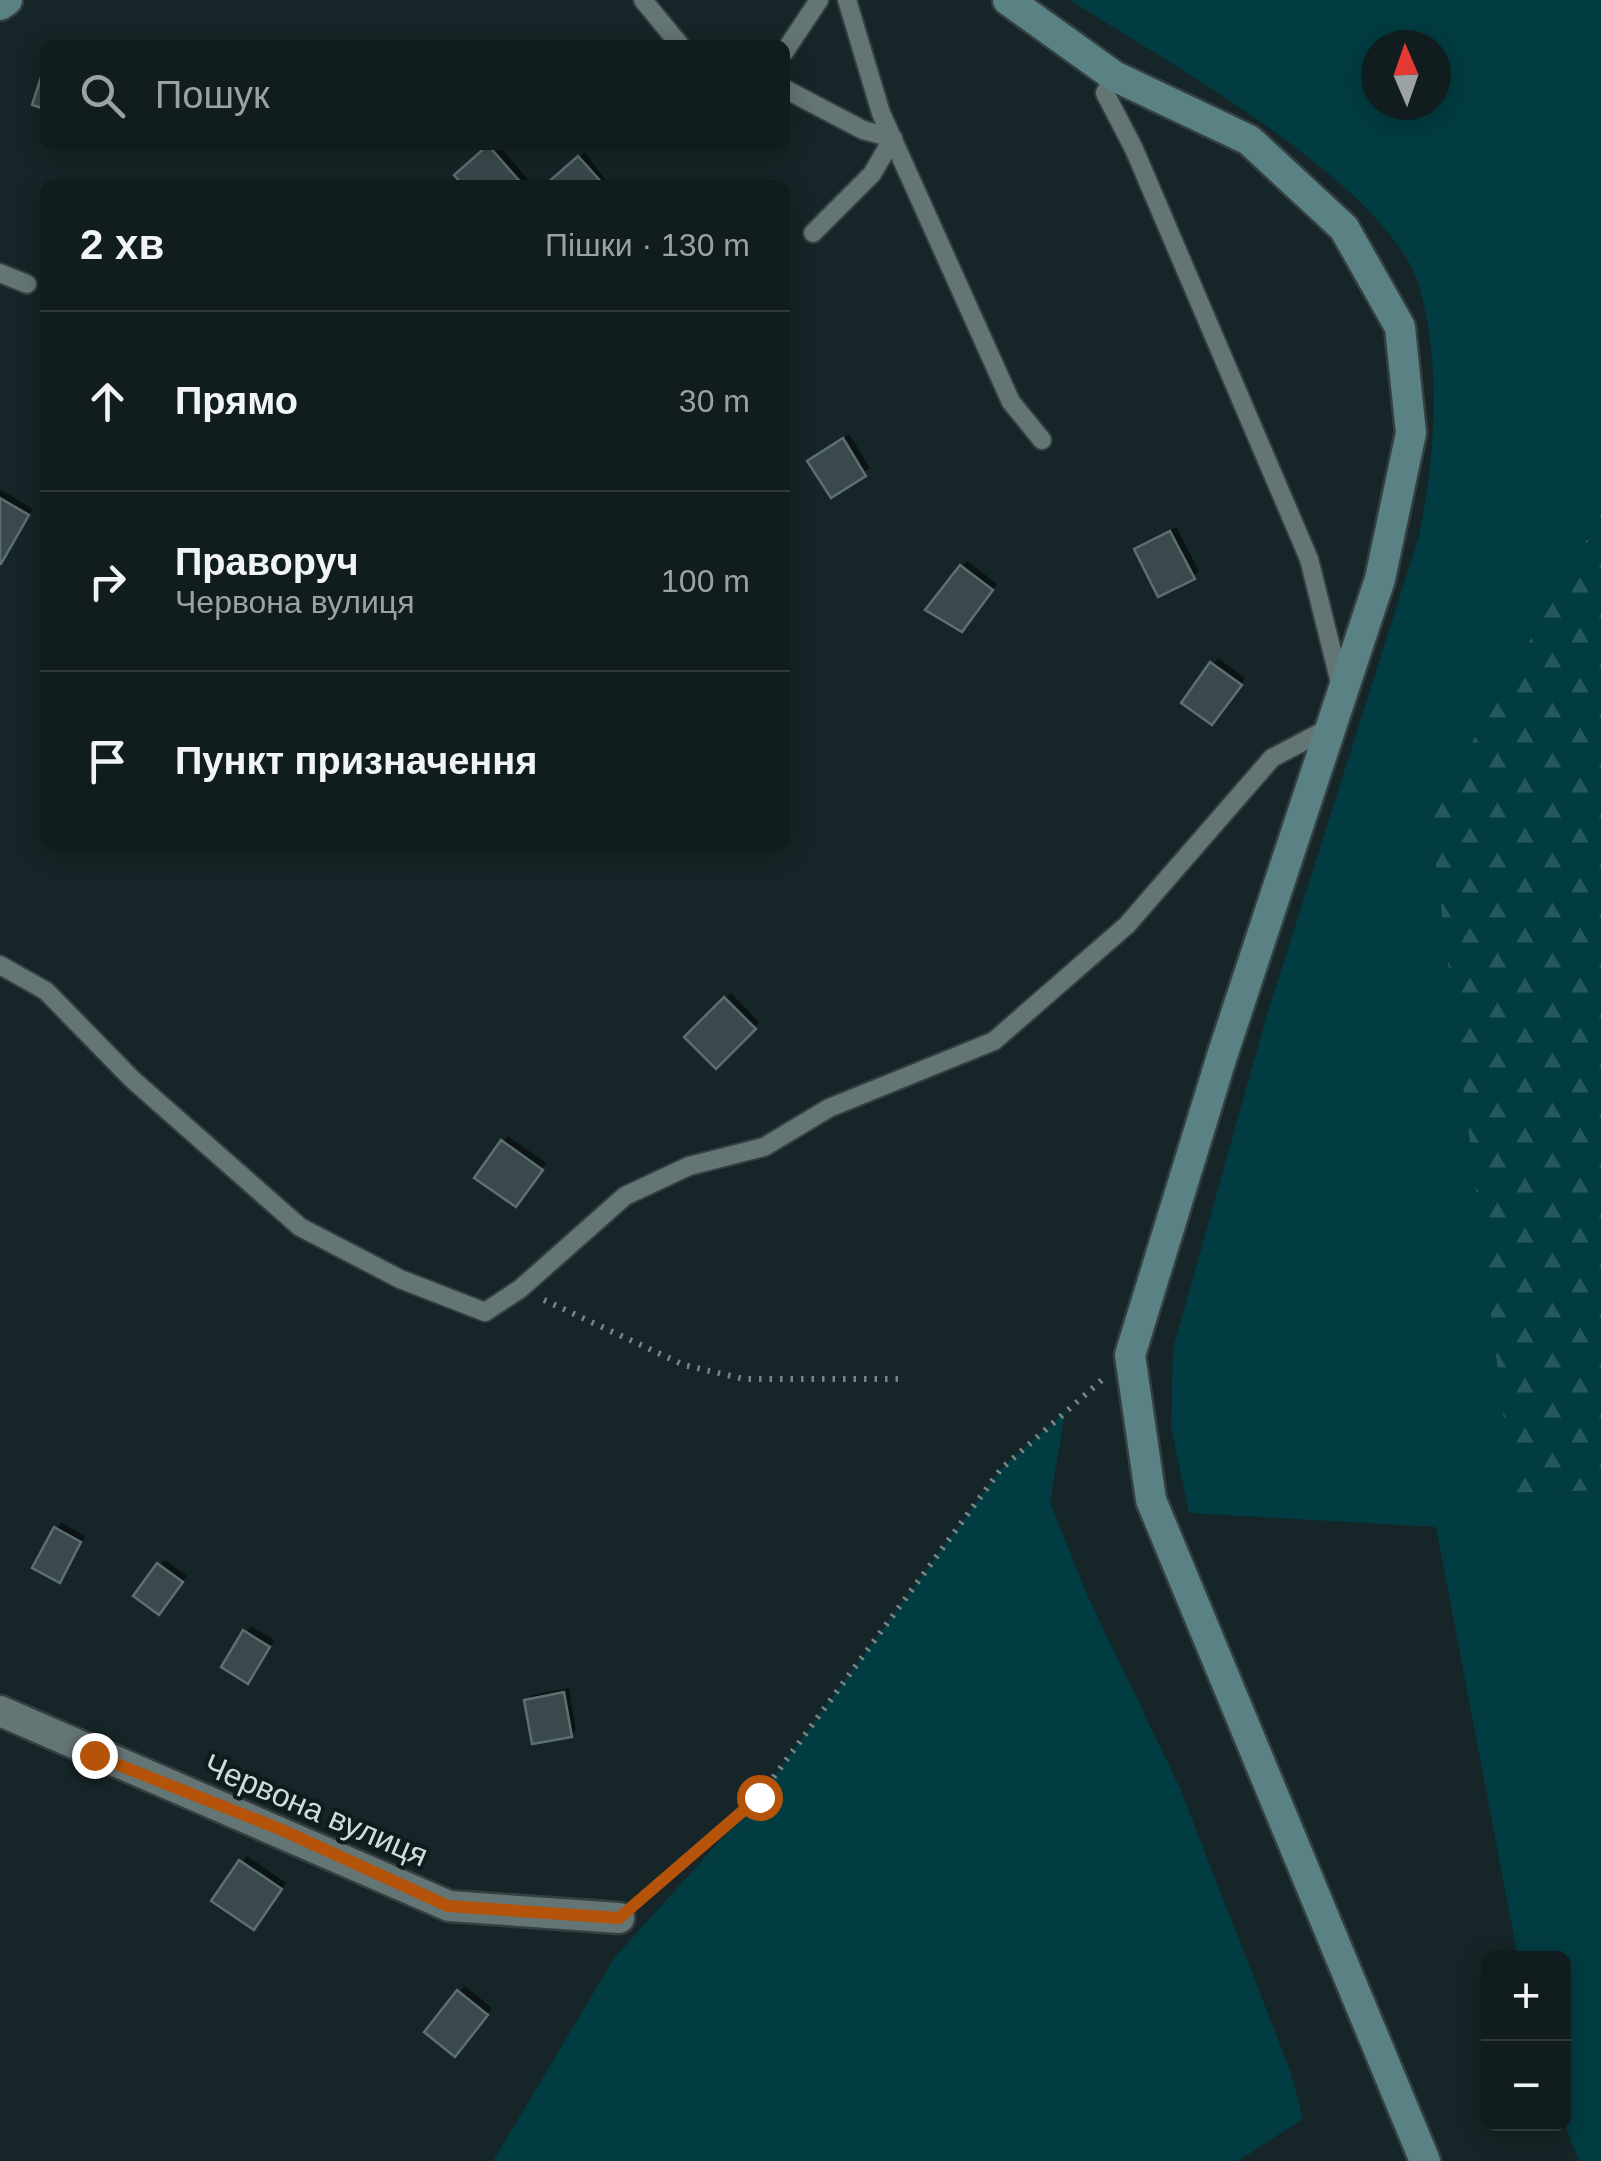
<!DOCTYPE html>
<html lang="uk">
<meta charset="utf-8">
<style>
:root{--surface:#101c1d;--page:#192526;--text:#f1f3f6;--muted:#9ca1a4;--line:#303a3b}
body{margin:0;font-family:Helvetica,sans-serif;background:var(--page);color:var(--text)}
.controls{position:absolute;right:30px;bottom:30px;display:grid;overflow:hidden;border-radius:15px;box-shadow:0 5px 25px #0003}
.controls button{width:90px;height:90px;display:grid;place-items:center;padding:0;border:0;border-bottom:2px solid var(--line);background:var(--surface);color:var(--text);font:50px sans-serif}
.compass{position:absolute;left:1361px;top:30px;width:90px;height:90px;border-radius:50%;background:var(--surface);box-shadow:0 5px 25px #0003;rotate:358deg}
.stop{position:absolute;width:30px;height:30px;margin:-22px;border:8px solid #b45309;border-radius:50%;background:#fff}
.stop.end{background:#b45309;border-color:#fff;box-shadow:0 2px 10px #0008}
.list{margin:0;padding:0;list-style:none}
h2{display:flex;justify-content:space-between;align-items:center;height:130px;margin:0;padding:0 40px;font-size:42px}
h2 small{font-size:32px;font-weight:400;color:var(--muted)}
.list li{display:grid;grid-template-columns:65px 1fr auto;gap:30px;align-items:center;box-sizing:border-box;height:180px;padding:0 40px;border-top:2px solid var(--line)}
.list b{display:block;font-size:38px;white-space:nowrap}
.list p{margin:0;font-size:32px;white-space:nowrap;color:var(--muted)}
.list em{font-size:32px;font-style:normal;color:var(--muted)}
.icon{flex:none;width:55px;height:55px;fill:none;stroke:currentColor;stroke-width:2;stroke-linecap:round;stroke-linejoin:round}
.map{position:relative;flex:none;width:1601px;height:2161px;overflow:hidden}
.search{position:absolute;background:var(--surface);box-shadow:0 5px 25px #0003;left:40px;top:40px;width:750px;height:110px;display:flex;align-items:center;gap:25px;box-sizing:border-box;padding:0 35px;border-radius:15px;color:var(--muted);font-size:38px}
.panel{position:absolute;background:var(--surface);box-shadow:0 5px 25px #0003;left:40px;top:180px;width:750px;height:670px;border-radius:15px}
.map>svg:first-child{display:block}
.grass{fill:#003c41;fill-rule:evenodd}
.forest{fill:url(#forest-firs)}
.shadow{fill:#0007}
.building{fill:#3a4a4c;stroke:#5e6f71;stroke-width:2.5}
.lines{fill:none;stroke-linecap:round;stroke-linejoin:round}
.lane-casing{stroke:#343f41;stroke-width:22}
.street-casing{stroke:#343f41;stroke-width:35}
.secondary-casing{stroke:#343f41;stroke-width:35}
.path{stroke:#788485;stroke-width:6;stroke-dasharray:2.5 8;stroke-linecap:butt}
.lane{stroke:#647576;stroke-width:18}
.street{stroke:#647576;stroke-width:30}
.secondary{stroke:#5a8285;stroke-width:30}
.route{stroke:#b45309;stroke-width:12}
.labels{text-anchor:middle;stroke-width:8;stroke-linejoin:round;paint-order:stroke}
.street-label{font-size:32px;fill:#d2dbdc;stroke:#0d1c1d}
</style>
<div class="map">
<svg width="1601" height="2161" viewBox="0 0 1601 2161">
<defs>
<pattern id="forest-firs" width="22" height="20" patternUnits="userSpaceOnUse" patternTransform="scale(2.5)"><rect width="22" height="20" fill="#003c41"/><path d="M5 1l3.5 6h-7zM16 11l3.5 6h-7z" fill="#24585c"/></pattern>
</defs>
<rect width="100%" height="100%" fill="#162527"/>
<path class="grass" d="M1070 0H1601V514L1430 817 1514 1493 1601 1490V2161H1579L1564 2122V1958H1518L1436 1527 1189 1513 1171 1427 1173 1349 1266 1018 1419 536C1435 457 1442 366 1419 286 1389 184 1160 58 1070 0ZM1376 45H1436V105H1376Z
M1065 1412 1050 1502 1089 1599 1179 1786 1290 2070 1303 2119 1238 2161H493L615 1957 759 1797 1001 1469Z"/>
<path class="forest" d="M1601 514V1490L1513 1493 1430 817Z"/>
<path class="shadow" d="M491 145H498L533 185H466L457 175Z
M585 152 609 185H548Z
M849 434 870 468 831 495 810 461Z
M0 489 33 509 0 561Z
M1176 527 1199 571 1193 577 1137 550Z
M967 561 997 584 968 623 929 609Z
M1218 658 1245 678 1217 716 1184 702Z
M731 993 759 1022 716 1065 688 1037Z
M508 1136 546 1163 521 1199 503 1142Z
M62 1523 85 1536 65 1574 56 1529Z
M165 1560 187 1576 164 1607 159 1565Z
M251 1626 274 1640 253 1675 224 1666Z
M569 1688 576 1730 571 1735 527 1701 532 1695Z
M247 1856 286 1883 259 1922 214 1900Z
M465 1986 492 2008 460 2048 427 2031Z"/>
<path class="building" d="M45 65V109L32 105Z
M488 145 523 185H463L454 175Z
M578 156 604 185H545Z
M843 438 866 476 831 498 807 461Z
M0 498 29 515 1 564H0Z
M1170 531 1195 579 1158 597 1134 549Z
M960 565 993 590 962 632 925 610Z
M1210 662 1242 685 1212 725 1181 703Z
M724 997 756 1029 716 1069 684 1037Z
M501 1140 543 1170 516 1207 474 1178Z
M54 1527 81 1542 60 1583 32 1568Z
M157 1563 183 1582 159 1615 133 1596Z
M243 1630 270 1647 248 1684 221 1667Z
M564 1692 572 1737 532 1744 524 1700Z
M239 1860 282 1889 254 1930 211 1901Z
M457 1990 488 2015 455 2057 424 2032Z"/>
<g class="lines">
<g class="lane-casing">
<path id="lane" d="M643 0 680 45
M847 0 881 113 1011 402 1042 440
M785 51 819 0
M1114 76 1105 93 1134 149 1309 559 1342 691
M785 89 863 130 893 138 872 174 813 233
M0 273 27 284
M0 965 46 991 133 1080 300 1227 400 1279 485 1312 520 1289 625 1196 689 1166 764 1147 829 1108 994 1041 1127 925 1272 758 1329 728"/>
</g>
<g class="street-casing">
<path id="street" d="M0 1711 449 1906 619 1918"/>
</g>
<g class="secondary-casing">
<path id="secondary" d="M1008 0 1114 76 1249 140 1344 228 1400 327 1411 433 1380 579 1222 1056 1130 1355 1151 1500 1425 2161
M0 5 7 0"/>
</g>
<path class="path" d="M544 1300 684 1365 744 1379H904
M642 1897 759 1797 1001 1469 1103 1379"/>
<use href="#lane" class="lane"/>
<use href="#street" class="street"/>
<use href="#secondary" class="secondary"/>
</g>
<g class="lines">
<path class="route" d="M94 1755 282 1830 448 1906 619 1918 759 1797"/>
</g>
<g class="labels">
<g class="street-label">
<text transform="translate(316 1810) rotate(23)" y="11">Червона вулиця</text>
</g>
</g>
</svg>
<div class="controls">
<button>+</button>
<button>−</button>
</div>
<svg class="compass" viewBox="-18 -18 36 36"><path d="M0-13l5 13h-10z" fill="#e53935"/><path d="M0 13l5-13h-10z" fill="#9ca1a4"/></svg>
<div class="stop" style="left:759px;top:1797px"></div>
<div class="stop end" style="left:94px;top:1755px"></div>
<div class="search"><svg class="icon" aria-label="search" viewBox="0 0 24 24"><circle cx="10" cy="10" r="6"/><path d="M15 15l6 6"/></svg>Пошук</div>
<section class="panel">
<h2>2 хв<small>Пішки · 130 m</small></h2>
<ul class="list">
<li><svg class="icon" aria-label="ahead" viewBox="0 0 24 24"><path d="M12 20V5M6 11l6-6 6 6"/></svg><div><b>Прямо</b></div><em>30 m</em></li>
<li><svg class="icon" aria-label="right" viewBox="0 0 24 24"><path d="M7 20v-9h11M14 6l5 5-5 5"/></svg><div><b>Праворуч</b><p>Червона вулиця</p></div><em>100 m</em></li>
<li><svg class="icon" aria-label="arrive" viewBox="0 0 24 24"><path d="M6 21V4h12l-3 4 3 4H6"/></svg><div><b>Пункт призначення</b></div></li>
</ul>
</section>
</div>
